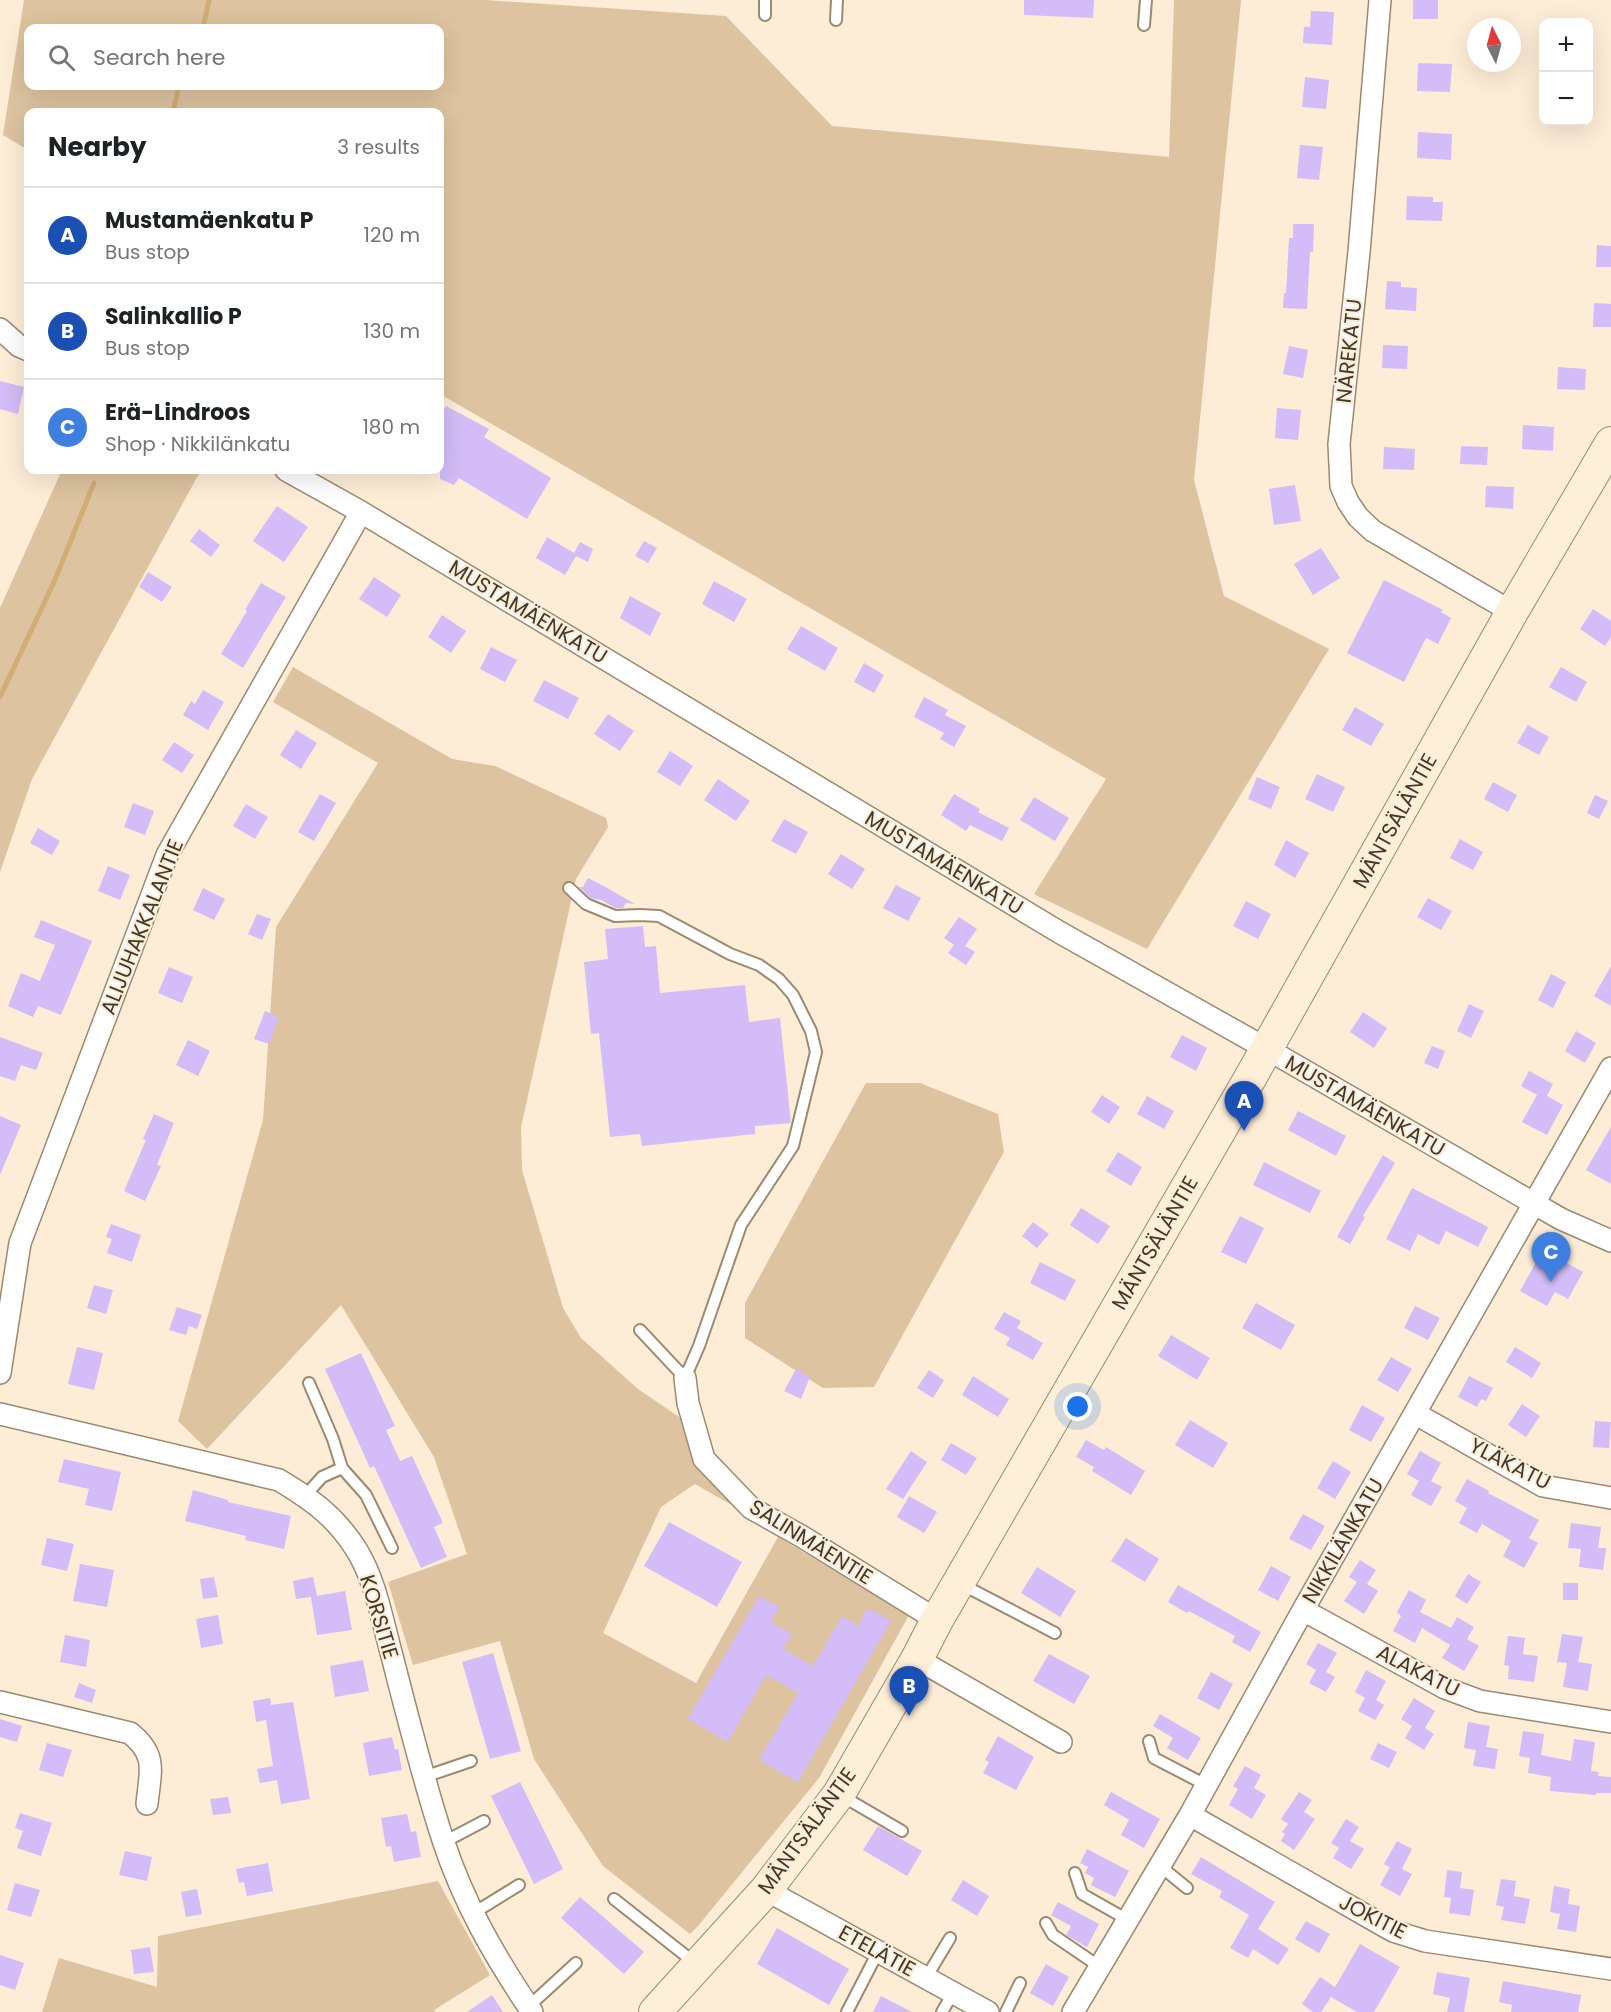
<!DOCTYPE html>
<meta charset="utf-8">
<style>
:root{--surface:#fff;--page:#f2f2f2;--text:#202124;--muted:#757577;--line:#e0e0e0;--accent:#7c3aed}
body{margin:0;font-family:Poppins,sans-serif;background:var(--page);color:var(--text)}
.controls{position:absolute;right:18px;top:18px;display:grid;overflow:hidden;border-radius:12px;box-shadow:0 6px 24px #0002}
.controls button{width:54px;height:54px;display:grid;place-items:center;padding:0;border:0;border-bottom:2px solid var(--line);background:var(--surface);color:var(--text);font:30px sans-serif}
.compass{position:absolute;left:1467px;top:18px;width:54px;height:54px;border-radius:50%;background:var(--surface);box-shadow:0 6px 24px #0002;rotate:354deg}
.you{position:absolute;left:1078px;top:1407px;width:21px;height:21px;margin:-15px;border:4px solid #fff;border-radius:50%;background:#1a73e8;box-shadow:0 0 0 9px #1a73e833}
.badge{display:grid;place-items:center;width:39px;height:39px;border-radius:50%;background:var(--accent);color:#fff;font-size:20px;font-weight:700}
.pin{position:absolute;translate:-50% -50px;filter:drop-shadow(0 2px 3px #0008)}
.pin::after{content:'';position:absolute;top:32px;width:21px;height:18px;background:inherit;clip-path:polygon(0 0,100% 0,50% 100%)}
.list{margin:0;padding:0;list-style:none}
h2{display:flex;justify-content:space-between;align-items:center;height:78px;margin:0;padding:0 24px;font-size:26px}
h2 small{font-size:20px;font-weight:400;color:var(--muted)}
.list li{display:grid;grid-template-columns:39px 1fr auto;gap:18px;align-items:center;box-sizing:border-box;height:96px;padding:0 24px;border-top:2px solid var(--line)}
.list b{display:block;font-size:22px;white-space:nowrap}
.list p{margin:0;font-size:20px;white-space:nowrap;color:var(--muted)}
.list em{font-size:20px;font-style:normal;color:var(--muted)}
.icon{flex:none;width:33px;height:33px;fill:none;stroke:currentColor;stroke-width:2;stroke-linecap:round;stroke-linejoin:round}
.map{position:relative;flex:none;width:1611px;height:2012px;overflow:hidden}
.search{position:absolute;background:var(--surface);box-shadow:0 6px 24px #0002;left:24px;top:24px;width:420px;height:66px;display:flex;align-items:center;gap:15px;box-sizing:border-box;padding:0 21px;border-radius:12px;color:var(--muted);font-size:22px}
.panel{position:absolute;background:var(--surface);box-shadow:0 6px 24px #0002;left:24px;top:108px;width:420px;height:366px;border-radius:12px}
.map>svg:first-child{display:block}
.green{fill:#ddc39f;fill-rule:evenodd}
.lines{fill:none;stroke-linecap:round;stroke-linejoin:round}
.stream{stroke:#d2ad75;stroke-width:5}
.building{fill:#d3bcf7}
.lane-casing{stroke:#9b8970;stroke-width:14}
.street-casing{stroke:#9b8970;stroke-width:24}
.secondary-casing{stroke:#9b8970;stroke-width:34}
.lane{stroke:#fff;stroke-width:10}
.street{stroke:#fff;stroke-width:21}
.secondary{stroke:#feefd8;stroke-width:32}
.labels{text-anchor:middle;stroke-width:4.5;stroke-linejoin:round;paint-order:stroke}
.street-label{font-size:21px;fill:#40392e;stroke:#fdedd7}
</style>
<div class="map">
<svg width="1611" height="2012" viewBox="0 0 1611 2012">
<rect width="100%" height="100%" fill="#fdedd7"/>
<path class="green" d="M24 0H485L726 16 832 126 1169 157 1174 0H1241L1194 480 1224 596 1329 649 1147 949 1034 894 1106 779 440 394V112H28V150L3 135ZM440 28V86H28V28Z
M62 470H201L32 779 0 872V608Z
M293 667 452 759 495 766 606 818 608 827 576 879 521 1127 522 1170 563 1308 581 1338 638 1389 682 1419 737 1508 695 1484 661 1507 603 1633 696 1683 778 1537 909 1615 819 1778 698 1926 690 1934 603 1866 534 1759 500 1641 413 1665 388 1582 467 1554 434 1457 341 1305 207 1449 178 1421 263 1120 276 927 378 763 273 702Z
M866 1083H920L998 1114 1004 1152 874 1387 823 1388 745 1338V1303Z
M438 1881 490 1975 434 2010 435 2012H42L59 1958 157 1987 158 1936Z"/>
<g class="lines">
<path class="stream" d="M203 28 209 0
M173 112 179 86
M0 697 54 582 94 483"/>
</g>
<path class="building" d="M1024 0H1094L1093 18 1024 15Z
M1413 0H1438V19H1413Z
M1311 11 1334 12 1332 45 1303 43 1304 27H1310Z
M1418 63 1452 64 1450 92 1417 91Z
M1305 77 1329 80 1326 109 1302 107Z
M1418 132 1452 134 1451 160 1417 158Z
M1300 145 1323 147 1319 180 1297 178Z
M1407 196 1433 197V202H1443L1442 221 1406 220Z
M1293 224H1314L1313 252H1310L1307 309 1283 308 1284 293H1286L1289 238H1293Z
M1597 245 1611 246V267H1596Z
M1387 281 1401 282V287L1417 288 1416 311 1385 309Z
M1594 303 1611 304V327H1593Z
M1383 345 1408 346 1407 369 1382 368Z
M1289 346 1308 350 1303 378 1283 374Z
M1558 367 1586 369 1585 390 1557 389Z
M0 381 24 387 18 414 0 409Z
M446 406 489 429 484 437 551 478 527 519 459 478 454 485 440 479V417Z
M1277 408 1301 410 1298 440 1275 438Z
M1523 425 1554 427 1553 451 1522 449Z
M1461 446 1488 447 1487 465 1460 464Z
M1384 447 1415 449 1414 470 1383 469Z
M1295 485 1301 521 1274 525 1269 489Z
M1486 486 1514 487 1513 509 1485 507Z
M277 506 308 527 284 562 253 541Z
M199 529 220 545 211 557 190 541Z
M547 537 574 553 580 542 593 549 588 562 576 556 565 575 536 558Z
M644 541 657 548 648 563 635 556Z
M1321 548 1340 578 1313 595 1294 564Z
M148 572 172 587 162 602 139 587Z
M374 577 401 595 387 617 359 599Z
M1384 580 1443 610 1441 612 1451 618 1438 644 1426 638 1404 682 1347 653Z
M714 581 747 599 734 622 702 604Z
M261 583 286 597 243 668 221 654 247 611 245 610Z
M630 596 661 613 650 636 620 618Z
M1593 609 1611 621V637L1605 646 1580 629Z
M442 615 466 631 451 653 428 637Z
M801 626 838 648 825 671 787 649Z
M491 647 517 660 505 682 480 669Z
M864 663 884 675 874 693 854 682Z
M1561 667 1587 682 1576 702 1549 687Z
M544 680 579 698 568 719 533 701Z
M203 690 224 702 208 730 183 715 191 701 195 704Z
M924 697 948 710 945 715 966 726 954 747 940 739 944 733 914 717Z
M1355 707 1384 724 1371 746 1342 730Z
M608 714 634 731 620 751 594 734Z
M1528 725 1549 737 1539 755 1517 743Z
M296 730 317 743 301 769 280 755Z
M174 742 194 755 182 773 162 760Z
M670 751 693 766 680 786 657 772Z
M1317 774 1345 787 1333 812 1305 799Z
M1257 777 1280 787 1271 809 1248 799Z
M718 779 750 801 736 821 704 800Z
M1493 782 1517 795 1508 812 1484 799Z
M320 794 336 803 314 841 298 832Z
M954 794 980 809 978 812 1009 828 1002 841 970 825 966 831 941 815Z
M1595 795 1608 801 1599 819 1587 813Z
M1034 797 1069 818 1055 841 1020 820Z
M133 803 154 811 145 835 124 827Z
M246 804 268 817 255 839 233 826Z
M784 819 808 832 796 854 771 841Z
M38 828 60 841 52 855 30 843Z
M1460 839 1483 852 1473 870 1450 858Z
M1286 840 1309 853 1295 878 1274 865Z
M841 854 865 869 852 889 828 874Z
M108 866 130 875 120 900 98 891Z
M588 878 602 885 635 904 626 903 623 908H616L601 900 590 898 579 887H583Z
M896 885 921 898 908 921 883 908Z
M203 888 225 899 214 920 193 910Z
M1428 898 1452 911 1441 930 1417 917Z
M1246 901 1271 914 1258 939 1233 926Z
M257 914 271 919 262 940 248 934Z
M959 917 977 929 965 946 975 952 966 965 948 953 954 945 944 938Z
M41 920 92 941 61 1015 38 1006 33 1017 8 1006 21 973 40 981 55 945 34 937Z
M643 926 645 947 656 946 660 993 745 985 749 1022 780 1018 791 1123 755 1126V1134L642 1146 640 1134 610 1137 599 1033 591 1034 584 962 608 959 605 929Z
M1611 966V1006L1594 996Z
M169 967 193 977 182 1003 158 993Z
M1551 974 1566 982 1553 1008 1538 1000Z
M1469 1004 1484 1011 1471 1038 1457 1031Z
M265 1011 279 1017 269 1044 254 1039Z
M1363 1012 1387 1028 1374 1048 1350 1032Z
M1576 1031 1596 1043 1585 1063 1565 1051Z
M1182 1035 1207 1048 1196 1071 1170 1057Z
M0 1037 43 1053 36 1070 21 1065 15 1081 0 1076Z
M188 1040 210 1051 198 1076 176 1065Z
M1432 1046 1445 1051 1438 1069 1424 1063Z
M1529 1071 1553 1084 1547 1096 1563 1105 1547 1135 1522 1122 1537 1095 1521 1086Z
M1102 1095 1120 1107 1109 1124 1091 1112Z
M1147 1096 1174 1111 1164 1129 1137 1114Z
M1298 1111 1346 1136 1336 1156 1288 1130Z
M154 1114 174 1123 157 1165 161 1166 145 1201 124 1191 146 1140 143 1139Z
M0 1116 21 1125 0 1175Z
M1611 1127V1184L1586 1170Z
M1118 1152 1142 1167 1131 1186 1106 1171Z
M1383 1155 1395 1163 1363 1216 1365 1217 1350 1244 1337 1237Z
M1264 1162 1321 1191 1310 1213 1253 1185Z
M1412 1188 1488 1227 1478 1247 1446 1231 1439 1245 1418 1234 1410 1251 1386 1239Z
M1081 1208 1110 1226 1098 1244 1070 1225Z
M1240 1216 1264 1228 1246 1264 1221 1252Z
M1033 1222 1049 1234 1037 1248 1022 1236Z
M111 1224 141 1235 132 1262 107 1253 112 1239 106 1237Z
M1543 1250 1583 1272 1568 1299 1555 1292 1547 1306 1520 1291Z
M1040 1262 1076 1280 1065 1301 1030 1283Z
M94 1285 113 1290 106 1314 87 1308Z
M1256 1303 1295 1325 1281 1350 1242 1328Z
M1415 1306 1440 1318 1428 1340 1404 1328Z
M177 1307 202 1315 197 1329 189 1326 186 1335 169 1330Z
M1004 1312 1021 1321 1017 1328 1043 1343 1033 1360 1006 1345 1010 1338 994 1329Z
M1171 1335 1210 1358 1197 1380 1158 1356Z
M77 1347 103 1353 94 1390 68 1384Z
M1515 1347 1541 1363 1532 1378 1506 1362Z
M361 1353 395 1426 386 1430 400 1461 412 1456 443 1523 434 1527 447 1557 421 1568 374 1466 370 1468 325 1369Z
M1391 1357 1412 1369 1398 1392 1377 1380Z
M796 1369 810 1377 801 1399 784 1391Z
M929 1370 944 1380 933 1398 917 1388Z
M973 1376 1009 1399 998 1417 962 1395Z
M1469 1376 1493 1388 1486 1401 1481 1399 1477 1407 1458 1397Z
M1522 1404 1540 1416 1526 1437 1508 1425Z
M1362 1405 1385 1418 1371 1442 1349 1430Z
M1190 1420 1228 1443 1213 1468 1175 1445Z
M1595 1421 1611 1422 1609 1448 1593 1447Z
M1086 1440 1104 1450 1106 1447 1145 1471 1131 1495 1092 1471 1094 1467 1076 1457Z
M951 1443 977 1458 966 1475 941 1460Z
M911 1451 927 1462 903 1499 886 1489Z
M1420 1451 1441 1463 1431 1481 1442 1487 1431 1506 1411 1495 1419 1481 1407 1474Z
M64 1459 121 1472 112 1511 85 1505 89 1489 58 1482Z
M1333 1461 1351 1472 1335 1499 1317 1488Z
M1467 1479 1489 1491 1488 1493 1539 1520 1529 1538 1538 1543 1524 1568 1503 1556 1511 1541 1482 1524 1477 1533 1459 1523 1467 1508 1455 1501Z
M193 1490 228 1500V1502L291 1516 284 1549 245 1540 246 1536 185 1521Z
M909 1496 937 1512 924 1533 897 1517Z
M1303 1514 1325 1526 1311 1550 1289 1539Z
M669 1522 742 1562 717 1607 644 1566Z
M1571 1523 1601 1527 1598 1548H1606L1603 1570 1579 1567 1581 1549 1568 1548Z
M47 1538 74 1544 67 1571 41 1565Z
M1126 1538 1159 1559 1145 1582 1111 1561Z
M1360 1560 1376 1570 1367 1584 1378 1591 1364 1614 1344 1601 1357 1582 1349 1577Z
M80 1564 114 1570 107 1607 73 1601Z
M1271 1566 1291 1577 1278 1601 1258 1590Z
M1037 1567 1076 1591 1060 1617 1021 1593Z
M1468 1574 1481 1582 1467 1604 1455 1596Z
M214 1577 218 1597 203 1599 200 1579Z
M313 1577 317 1596 296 1599 293 1581Z
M1563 1583H1578V1600H1563Z
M1178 1585 1261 1632 1250 1652 1232 1642 1235 1636 1189 1611 1187 1613 1168 1602Z
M1409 1590 1426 1600 1420 1612 1451 1628 1457 1617 1474 1627 1467 1639 1479 1646 1464 1671 1442 1658 1450 1645 1422 1628 1415 1643 1393 1631 1401 1616 1397 1612Z
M345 1591 352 1630 317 1635 311 1597Z
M759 1596 779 1607 771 1622 792 1634 783 1649 813 1666 842 1616 858 1626 868 1608 891 1621 798 1782 759 1760 798 1693 766 1675 728 1742 688 1719Z
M218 1615 223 1644 201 1648 196 1619Z
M1562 1634 1583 1637 1578 1662 1592 1664 1588 1691 1563 1687 1567 1663 1557 1662Z
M65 1635 90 1640 86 1667 60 1662Z
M1508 1636 1525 1638 1523 1654 1538 1656 1534 1682 1508 1679 1509 1666 1504 1665Z
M1318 1643 1337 1653 1326 1672 1335 1677 1326 1692 1309 1683 1316 1670 1306 1664Z
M493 1653 521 1751 490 1759 462 1662Z
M1049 1654 1090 1676 1074 1704 1033 1681Z
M363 1660 369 1691 335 1697 330 1666Z
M1366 1670 1386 1681 1376 1700 1384 1705 1375 1720 1358 1711 1365 1698 1355 1692Z
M1211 1672 1233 1684 1219 1710 1197 1698Z
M79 1683 96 1690 92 1703 74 1697Z
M270 1698 271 1705 293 1702 310 1799 281 1804 277 1780 260 1783 257 1769 273 1766 266 1720 256 1722 253 1701Z
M1414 1698 1435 1711 1425 1728 1434 1734 1424 1750 1405 1738 1412 1726 1401 1719Z
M1160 1714 1201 1738 1188 1760 1167 1748 1173 1738 1153 1726Z
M0 1719 22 1726 17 1742 0 1737Z
M1468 1722 1490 1726 1486 1747 1498 1749 1495 1769 1473 1766 1476 1750 1464 1748Z
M1523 1731 1544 1734 1541 1755 1571 1761 1574 1739 1595 1742 1591 1771 1599 1772 1598 1776 1611 1777V1793H1596V1795L1550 1791 1551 1777 1528 1773 1530 1758 1519 1756Z
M998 1736 1034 1757 1016 1790 983 1773 989 1762 985 1760Z
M392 1737 395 1750 398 1749 402 1770 369 1776 363 1743Z
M47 1743 72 1750 63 1777 39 1770Z
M1378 1743 1397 1752 1389 1768 1370 1759Z
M1245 1766 1261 1775 1254 1788 1266 1795 1252 1819 1229 1805 1238 1789 1233 1786Z
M520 1782 563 1869 534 1884 491 1796Z
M1111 1792 1160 1819 1144 1848 1121 1835 1129 1820 1104 1805Z
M1299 1792 1312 1800 1304 1812 1315 1819 1294 1850 1281 1841 1285 1834 1282 1832 1288 1824 1281 1819Z
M228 1797 231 1813 213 1815 210 1799Z
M20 1813 52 1823 41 1856 17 1848 23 1831 15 1828Z
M407 1814 411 1832 416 1831 421 1857 394 1862 391 1846 386 1847 381 1818Z
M1346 1819 1359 1827 1350 1841 1364 1849 1351 1869 1333 1858 1339 1848 1331 1843Z
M878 1826 922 1851 907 1876 863 1850Z
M1397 1841 1412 1849 1402 1869 1412 1874 1400 1896 1380 1885 1390 1867 1384 1864Z
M1087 1849 1129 1871 1115 1897 1091 1885 1094 1878 1085 1873 1088 1867 1080 1863Z
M125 1851 152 1857 147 1881 119 1875Z
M1201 1857 1275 1902 1258 1929 1289 1949 1278 1965 1253 1949 1248 1958 1230 1948 1249 1915 1219 1897 1222 1891 1191 1874Z
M268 1863 273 1891 247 1896 244 1882 239 1883 236 1869Z
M1447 1870 1462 1872 1460 1888 1474 1890 1470 1916 1449 1913 1451 1898 1444 1897Z
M1501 1879 1516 1881 1514 1896 1530 1899 1525 1924 1501 1920 1504 1907 1496 1905Z
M963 1880 989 1896 977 1916 951 1900Z
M15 1883 40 1890 31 1917 7 1910Z
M1554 1886 1570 1889 1568 1904 1580 1906 1576 1932 1557 1929 1560 1914 1550 1912Z
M197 1889 202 1914 186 1917 181 1892Z
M580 1897 644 1952 624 1974 561 1918Z
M1058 1902 1099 1924 1087 1947 1066 1935 1071 1926 1051 1915Z
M1306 1921 1330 1934 1319 1953 1295 1939Z
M777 1928 849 1969 829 2005 757 1964Z
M1360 1944 1400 1967 1374 2012H1357L1331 1997 1321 2012H1313L1302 2004 1320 1977 1335 1987Z
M150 1947 154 1972 134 1974 131 1950Z
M0 1955 24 1963 15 1990 0 1985Z
M1046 1964 1069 1977 1053 2006 1030 1993Z
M1437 1972 1470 1978 1464 2012H1447L1450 1998 1433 1994Z
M1503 1981 1581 1995 1578 2012H1511L1512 2005 1499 2002Z
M492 1995 503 2012H467Z
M881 1996 912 2012H873Z"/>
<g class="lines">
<g class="lane-casing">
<path id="lane" d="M765 15V0
M836 20 837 0
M1144 25 1146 0
M569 888 586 904 615 916 640 915 659 916 730 954 759 965 779 979 793 995 811 1031 816 1052 793 1146 741 1225 699 1346 685 1378 640 1330
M309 1383 333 1439 342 1468 366 1495 392 1548
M305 1496 322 1477 342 1468
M961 1584 1055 1633
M1149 1741 1154 1758 1206 1785
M424 1777 471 1761
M842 1796 902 1831
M444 1842 484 1821
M1160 1866 1187 1888
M1075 1873 1082 1894 1128 1920
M614 1899 695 1963
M472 1914 519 1885
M1046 1923 1053 1935 1100 1967
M926 1978 950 1938
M527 2008 576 1963
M847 2012 878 1952
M942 2012 953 1993
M1006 2012 1020 1983"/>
</g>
<g class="street-casing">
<path id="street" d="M1380 0 1359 252 1339 444 1341 486 1348 502 1358 517 1373 531 1512 612
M0 329 19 346 28 350
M286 470 361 512 1059 932 1267 1049 1561 1219 1611 1241
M0 1373 20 1243 167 855 361 512
M685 1378 688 1403 704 1459 751 1508 801 1536 937 1620
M0 1414 279 1480C312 1500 335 1516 356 1549 376 1581 382 1620 392 1656 408 1718 423 1779 443 1840 464 1904 495 1957 532 2012
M1416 1414 1543 1486 1611 1498
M1303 1610 1445 1688 1480 1701 1611 1722
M917 1659 1061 1742
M0 1702 130 1733C158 1755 150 1772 147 1804
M1190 1815 1393 1931 1425 1941 1611 1969
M766 1890 988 2012
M1073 2012 1190 1815 1303 1610 1611 1068"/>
</g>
<g class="secondary-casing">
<path id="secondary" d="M655 2012 766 1890 839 1794 917 1659 937 1620 1249 1080 1512 612 1611 443"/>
</g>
<use href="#lane" class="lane"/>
<use href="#street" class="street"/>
<use href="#secondary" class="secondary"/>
</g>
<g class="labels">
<g class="street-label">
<text transform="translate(1349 351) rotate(-84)" y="7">NÄREKATU</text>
<text transform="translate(528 612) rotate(31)" y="7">MUSTAMÄENKATU</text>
<text transform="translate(1395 821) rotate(-61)" y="7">MÄNTSÄLÄNTIE</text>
<text transform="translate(944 863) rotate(31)" y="7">MUSTAMÄENKATU</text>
<text transform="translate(142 927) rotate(-68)" y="7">ALIJUHAKKALANTIE</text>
<text transform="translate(1365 1106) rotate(30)" y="7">MUSTAMÄENKATU</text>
<text transform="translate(1155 1243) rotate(-60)" y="7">MÄNTSÄLÄNTIE</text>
<text transform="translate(1510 1464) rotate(27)" y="7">YLÄKATU</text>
<text transform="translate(1343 1541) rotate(-60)" y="7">NIKKILÄNKATU</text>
<text transform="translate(811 1542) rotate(32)" y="7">SALINMÄENTIE</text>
<text transform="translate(379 1617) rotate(73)" y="7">KORSITIE</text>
<text transform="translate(1418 1671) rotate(27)" y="7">ALAKATU</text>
<text transform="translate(807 1831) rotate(-54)" y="7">MÄNTSÄLÄNTIE</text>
<text transform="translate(1373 1917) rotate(27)" y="7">JOKITIE</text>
<text transform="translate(877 1951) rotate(29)" y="7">ETELÄTIE</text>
</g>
</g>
</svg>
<div class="controls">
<button>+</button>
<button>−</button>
</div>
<svg class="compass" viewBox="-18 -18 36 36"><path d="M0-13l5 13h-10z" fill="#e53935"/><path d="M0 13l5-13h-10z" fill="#757577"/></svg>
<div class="you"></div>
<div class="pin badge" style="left:1244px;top:1131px;background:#1a4fb4">A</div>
<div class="pin badge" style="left:909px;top:1716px;background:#1a4fb4">B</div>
<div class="pin badge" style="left:1551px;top:1282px;background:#3f7fe0">C</div>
<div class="search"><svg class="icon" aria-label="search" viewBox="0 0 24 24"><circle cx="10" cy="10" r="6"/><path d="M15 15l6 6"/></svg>Search here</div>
<section class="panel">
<h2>Nearby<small>3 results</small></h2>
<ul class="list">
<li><span class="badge" style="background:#1a4fb4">A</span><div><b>Mustamäenkatu P</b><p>Bus stop</p></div><em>120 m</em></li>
<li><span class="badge" style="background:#1a4fb4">B</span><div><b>Salinkallio P</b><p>Bus stop</p></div><em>130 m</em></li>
<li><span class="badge" style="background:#3f7fe0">C</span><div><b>Erä-Lindroos</b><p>Shop · Nikkilänkatu</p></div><em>180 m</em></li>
</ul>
</section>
</div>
